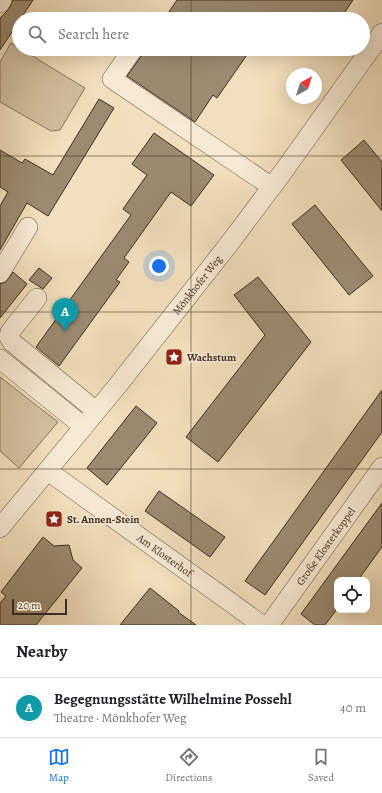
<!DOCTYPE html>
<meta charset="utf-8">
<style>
:root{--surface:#fff;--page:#f2f2f2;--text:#202124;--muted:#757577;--line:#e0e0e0;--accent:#1a73e8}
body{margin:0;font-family:Alegreya,serif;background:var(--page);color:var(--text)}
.controls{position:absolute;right:12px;bottom:12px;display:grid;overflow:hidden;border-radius:8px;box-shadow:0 4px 16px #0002}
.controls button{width:36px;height:36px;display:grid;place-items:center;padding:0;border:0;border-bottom:1px solid var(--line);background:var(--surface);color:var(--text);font:20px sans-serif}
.compass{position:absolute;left:286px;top:68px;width:36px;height:36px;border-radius:50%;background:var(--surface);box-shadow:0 4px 16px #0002;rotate:39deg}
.scale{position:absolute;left:12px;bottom:10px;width:55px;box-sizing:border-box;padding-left:4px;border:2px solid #3d2f1f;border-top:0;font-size:11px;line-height:14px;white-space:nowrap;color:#3d2f1f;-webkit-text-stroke:3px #f7ead4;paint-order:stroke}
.you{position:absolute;left:159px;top:266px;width:14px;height:14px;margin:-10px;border:3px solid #fff;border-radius:50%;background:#1a73e8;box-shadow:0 0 0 6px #1a73e833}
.badge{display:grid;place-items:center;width:26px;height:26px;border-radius:50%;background:var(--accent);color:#fff;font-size:13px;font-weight:700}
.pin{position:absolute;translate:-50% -33px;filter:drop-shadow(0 1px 2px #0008)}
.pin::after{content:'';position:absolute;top:21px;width:14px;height:12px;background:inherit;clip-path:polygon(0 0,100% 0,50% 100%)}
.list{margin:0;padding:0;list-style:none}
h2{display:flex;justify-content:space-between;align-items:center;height:52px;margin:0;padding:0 16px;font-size:17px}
h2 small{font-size:13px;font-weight:400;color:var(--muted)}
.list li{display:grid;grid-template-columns:26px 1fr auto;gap:12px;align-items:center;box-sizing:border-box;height:60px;padding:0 16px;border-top:1px solid var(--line)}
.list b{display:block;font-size:15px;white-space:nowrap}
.list p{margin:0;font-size:13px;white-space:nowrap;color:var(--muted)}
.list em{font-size:13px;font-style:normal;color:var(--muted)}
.icon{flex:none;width:22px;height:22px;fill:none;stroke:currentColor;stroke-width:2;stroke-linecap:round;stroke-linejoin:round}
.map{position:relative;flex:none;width:382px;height:625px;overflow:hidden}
.search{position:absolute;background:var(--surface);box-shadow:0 4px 16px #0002;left:12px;right:12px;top:12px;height:44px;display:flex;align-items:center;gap:10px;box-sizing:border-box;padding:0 14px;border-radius:22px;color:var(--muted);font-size:15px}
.sheet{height:112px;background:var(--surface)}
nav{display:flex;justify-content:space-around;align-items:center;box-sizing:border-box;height:56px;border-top:1px solid var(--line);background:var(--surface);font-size:11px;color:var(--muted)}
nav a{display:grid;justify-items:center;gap:2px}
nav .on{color:var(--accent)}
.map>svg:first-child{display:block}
.green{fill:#d3c1a2;stroke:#887860}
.building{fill:#9b8b71;stroke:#3d2f1f}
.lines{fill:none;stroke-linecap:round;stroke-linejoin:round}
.minor-casing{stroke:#6a5b46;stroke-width:20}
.minor{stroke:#f7ead4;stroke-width:19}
.grid{fill:none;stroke:#3d2f1f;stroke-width:1;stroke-opacity:0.55}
.labels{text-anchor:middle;stroke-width:3.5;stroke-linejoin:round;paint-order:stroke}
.street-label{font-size:11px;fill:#3d2f1f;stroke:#f7ead4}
.poi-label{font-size:11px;font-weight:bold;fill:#3d2f1f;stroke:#f7ead4;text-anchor:start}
</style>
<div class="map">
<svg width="382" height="625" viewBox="0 0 382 625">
<rect width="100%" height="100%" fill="#f2dfbd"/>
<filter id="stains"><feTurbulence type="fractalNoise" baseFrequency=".005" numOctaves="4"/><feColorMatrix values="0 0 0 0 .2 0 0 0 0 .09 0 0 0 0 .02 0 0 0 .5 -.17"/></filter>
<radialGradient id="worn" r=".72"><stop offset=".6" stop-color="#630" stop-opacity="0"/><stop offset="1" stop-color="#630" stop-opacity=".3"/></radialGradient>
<path class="green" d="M11 43 85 88 60 130 51 131 0 102V62Z
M0 377 58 422 19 468 0 451Z"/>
<path class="building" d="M13 0H33L0 50V18L9 9Z
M177 0H353L340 19H164Z
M144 49H251L217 98 213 95 195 122 127 76 142 55Z
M99 99 114 108 48 216 27 203 0 250V206L8 192 0 187V150L22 163 25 159 53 175Z
M154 133 214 175 191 206 171 192 124 258 129 262 116 280 120 282 59 366 36 347 131 215 123 209 147 175 132 164Z
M364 140 382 162V211L341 160Z
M315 205 373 276 349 295 292 224Z
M39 268 52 278 43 289 29 280Z
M13 272 27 284 0 318V284L6 282Z
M258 277 311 342 218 462 186 437 265 335 234 295Z
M382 390V432L265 595 245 581Z
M136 406 157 423 107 485 87 468Z
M159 491 225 537 210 557 145 511Z
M382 503V547L358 580H337V609L325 625H315L301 614Z
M43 537 54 546 69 545 73 560 82 568 36 625H0V603L6 596 1 592Z
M150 588 179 611 178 612 196 625H120Z"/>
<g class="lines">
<g class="minor-casing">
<g id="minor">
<path d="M0 3 2 0"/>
<path d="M133 49 112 79 272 187"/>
<path d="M0 273 28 227"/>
<path d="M37 298 10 332 9 337 12 342 96 411"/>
<path d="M0 359 84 427"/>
<path id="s1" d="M48 471 262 625"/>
<path id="s2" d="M0 528 118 385 229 244 283 172 382 33"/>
<path id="s3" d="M269 625 382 467"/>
</g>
</g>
<use href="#minor" class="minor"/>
</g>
<path class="grid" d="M191 0V19M191 49V625M0 156H382M0 312H382M0 469H382"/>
<defs>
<g id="sight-square" transform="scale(0.9)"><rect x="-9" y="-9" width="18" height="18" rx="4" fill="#8f2418" stroke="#f7ead4"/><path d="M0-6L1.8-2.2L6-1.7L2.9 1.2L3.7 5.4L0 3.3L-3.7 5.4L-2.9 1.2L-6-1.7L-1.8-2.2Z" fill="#fff"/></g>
</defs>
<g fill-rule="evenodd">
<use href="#sight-square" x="174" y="357"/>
<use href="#sight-square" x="54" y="519"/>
</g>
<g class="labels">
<g class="street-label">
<text dy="4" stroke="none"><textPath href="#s2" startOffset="313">Mönkhofer Weg</textPath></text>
<text dy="4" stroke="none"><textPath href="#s3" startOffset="97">Große Klosterkoppel</textPath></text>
<text dy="4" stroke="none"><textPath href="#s1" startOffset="144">Am Klosterhof</textPath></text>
</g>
<g class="poi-label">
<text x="187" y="361">Wachstum</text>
<text x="67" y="523">St. Annen-Stein</text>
</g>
</g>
<rect width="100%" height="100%" filter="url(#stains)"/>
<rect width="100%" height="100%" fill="url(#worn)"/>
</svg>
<div class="controls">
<button><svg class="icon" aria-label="locate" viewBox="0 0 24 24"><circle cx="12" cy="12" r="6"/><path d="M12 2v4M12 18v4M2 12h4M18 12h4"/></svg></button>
</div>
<svg class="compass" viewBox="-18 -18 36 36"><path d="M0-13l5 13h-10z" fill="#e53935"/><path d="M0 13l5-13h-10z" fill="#757577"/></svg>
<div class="scale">20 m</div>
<div class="you"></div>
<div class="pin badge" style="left:65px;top:331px;background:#0f9aa8">A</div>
<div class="search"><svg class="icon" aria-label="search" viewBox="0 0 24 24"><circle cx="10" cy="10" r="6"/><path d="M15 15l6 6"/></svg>Search here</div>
</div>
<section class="sheet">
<h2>Nearby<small></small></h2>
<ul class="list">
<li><span class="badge" style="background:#0f9aa8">A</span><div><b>Begegnungsstätte Wilhelmine Possehl</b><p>Theatre · Mönkhofer Weg</p></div><em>40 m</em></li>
</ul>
</section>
<nav>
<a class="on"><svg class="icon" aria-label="map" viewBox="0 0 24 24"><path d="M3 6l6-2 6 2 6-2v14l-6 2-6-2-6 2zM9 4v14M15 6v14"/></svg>Map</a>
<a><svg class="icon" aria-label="directions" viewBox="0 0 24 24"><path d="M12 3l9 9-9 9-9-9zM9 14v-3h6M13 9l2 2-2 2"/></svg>Directions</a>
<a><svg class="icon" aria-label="saved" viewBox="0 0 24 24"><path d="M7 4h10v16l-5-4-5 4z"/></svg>Saved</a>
</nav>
